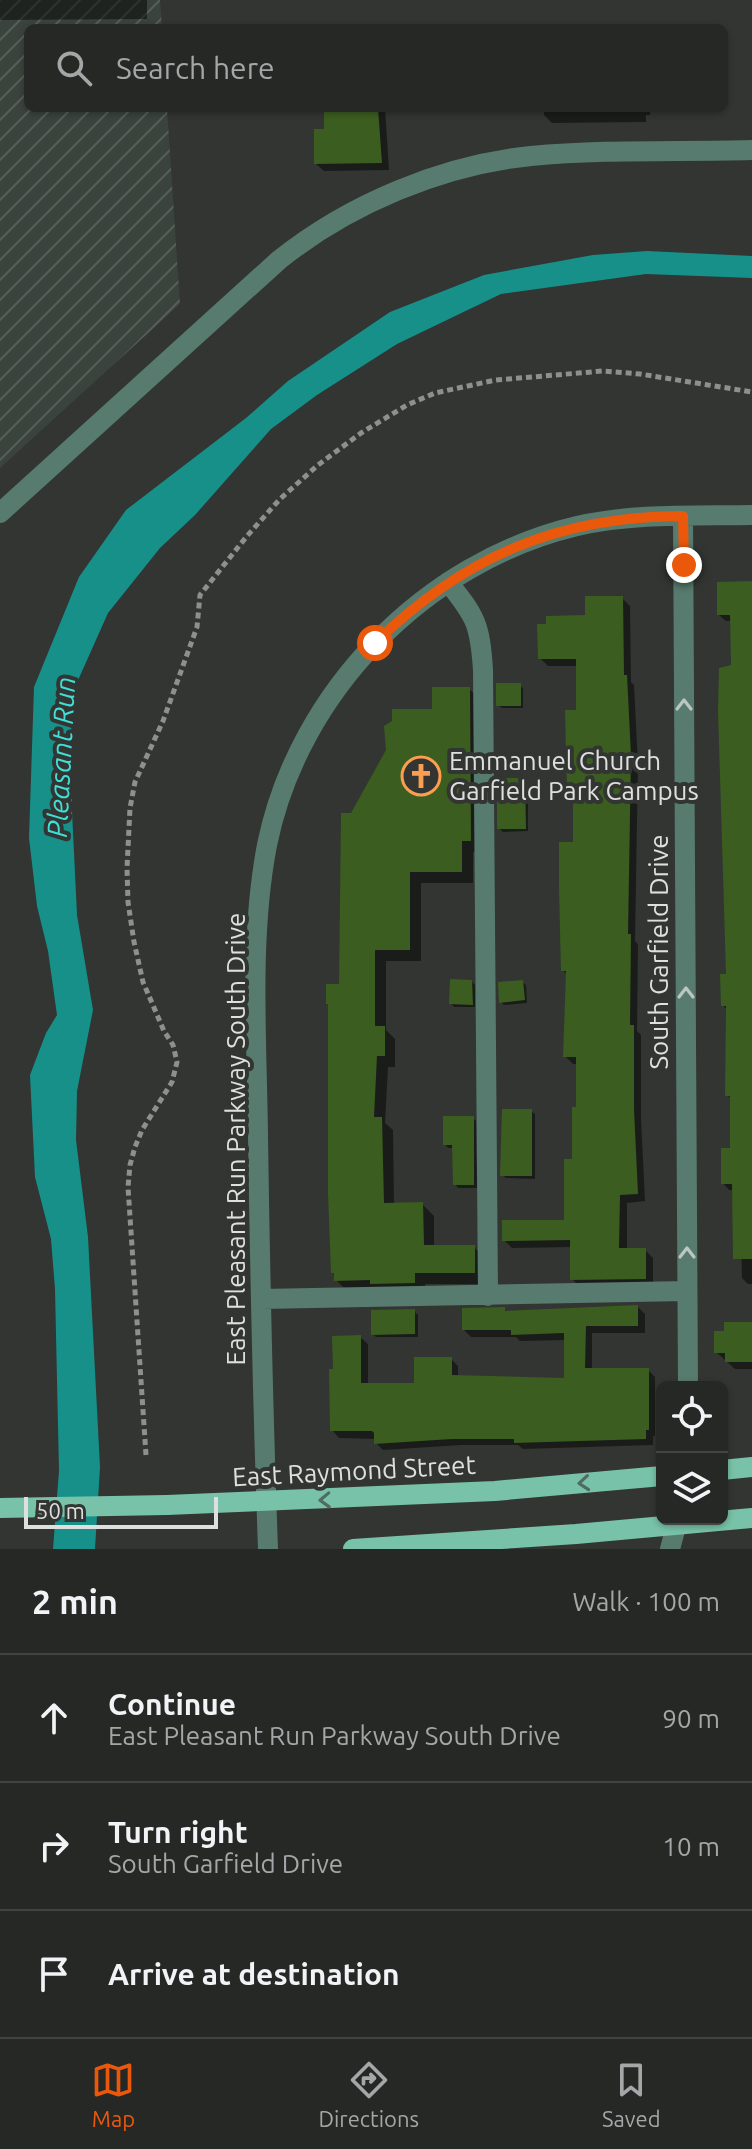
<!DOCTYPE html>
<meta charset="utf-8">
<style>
:root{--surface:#262826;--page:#2e302e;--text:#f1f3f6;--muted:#a4a6a7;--line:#424443;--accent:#ea580c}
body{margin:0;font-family:Ubuntu,sans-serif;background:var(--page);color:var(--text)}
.controls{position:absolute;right:24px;bottom:24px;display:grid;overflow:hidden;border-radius:12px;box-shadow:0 2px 6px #0004}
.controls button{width:72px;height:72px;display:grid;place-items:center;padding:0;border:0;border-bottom:2px solid var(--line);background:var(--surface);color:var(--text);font:40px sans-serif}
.scale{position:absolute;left:24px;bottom:20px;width:194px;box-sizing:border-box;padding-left:8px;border:4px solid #dee0df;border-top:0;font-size:22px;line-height:28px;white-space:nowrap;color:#dee0df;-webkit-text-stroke:6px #323532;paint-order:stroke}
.stop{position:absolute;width:24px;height:24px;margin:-18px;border:6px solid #ea580c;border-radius:50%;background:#fff}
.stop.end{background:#ea580c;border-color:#fff;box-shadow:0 2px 8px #0008}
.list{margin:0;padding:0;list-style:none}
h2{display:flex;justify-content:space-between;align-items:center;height:104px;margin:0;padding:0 32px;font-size:34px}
h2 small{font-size:26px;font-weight:400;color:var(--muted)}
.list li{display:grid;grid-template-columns:52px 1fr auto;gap:24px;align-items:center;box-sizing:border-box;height:128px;padding:0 32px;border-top:2px solid var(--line)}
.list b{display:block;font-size:30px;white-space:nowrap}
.list p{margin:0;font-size:26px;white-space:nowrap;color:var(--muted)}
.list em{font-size:26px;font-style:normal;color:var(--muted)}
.icon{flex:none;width:44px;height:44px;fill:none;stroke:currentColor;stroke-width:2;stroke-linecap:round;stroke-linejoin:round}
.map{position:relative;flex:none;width:752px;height:1549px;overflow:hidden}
.search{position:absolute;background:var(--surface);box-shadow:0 2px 6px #0004;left:24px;right:24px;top:24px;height:88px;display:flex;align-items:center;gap:20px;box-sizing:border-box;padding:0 28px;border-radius:12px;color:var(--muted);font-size:30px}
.sheet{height:488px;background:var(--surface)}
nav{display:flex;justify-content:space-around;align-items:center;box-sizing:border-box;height:112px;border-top:2px solid var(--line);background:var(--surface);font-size:22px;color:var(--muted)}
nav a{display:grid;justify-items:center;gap:4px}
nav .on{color:var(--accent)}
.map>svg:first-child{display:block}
.industrial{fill:url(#industrial-furrows)}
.water{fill:#17908a}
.shadow{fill:#0007}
.building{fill:#3b5d1f}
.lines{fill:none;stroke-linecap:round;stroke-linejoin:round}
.path{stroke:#8e908e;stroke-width:5;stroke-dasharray:6 4;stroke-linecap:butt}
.minor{stroke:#587b6f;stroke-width:20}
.major{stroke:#78c2a9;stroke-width:20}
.major-bridge{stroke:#78c2a9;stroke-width:20}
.oneway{stroke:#bcc7c3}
.oneway2{stroke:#4e6d62}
.route{stroke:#ea580c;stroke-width:10}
.labels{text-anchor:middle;stroke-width:8;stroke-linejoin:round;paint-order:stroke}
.poi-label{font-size:26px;fill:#dee0df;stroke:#323532;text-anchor:start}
.street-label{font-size:26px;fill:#dee0df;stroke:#323532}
.water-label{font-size:28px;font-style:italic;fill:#40dfd6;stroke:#323532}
</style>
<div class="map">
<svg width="752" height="1549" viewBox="0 0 752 1549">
<defs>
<pattern id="industrial-furrows" width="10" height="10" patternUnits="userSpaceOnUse" patternTransform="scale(2)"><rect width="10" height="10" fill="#3b433d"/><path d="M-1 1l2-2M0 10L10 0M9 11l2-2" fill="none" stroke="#575e59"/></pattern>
</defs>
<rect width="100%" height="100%" fill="#323532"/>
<path class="industrial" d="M0 0H160L162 28H28V108H167L180 304 0 468Z"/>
<path class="water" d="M647 251 752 256V278L646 274 501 294 397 344 317 395 271 429 195 515 160 548 108 613 71 696 72 811 77 915 93 1010 77 1091 76 1140 88 1237 100 1467 95 1549H53L59 1471 55 1289 51 1239 35 1177 30 1075 46 1033 57 1015 48 951 37 906 29 838 34 687 79 577 126 510 246 418 288 381 390 312 484 275 593 255Z"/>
<path class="shadow" d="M0 0H147V19L0 20Z
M326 108H385L389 170 324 171 316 164 326 131Z
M438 108H462V110H440Z
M544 108H650V115H646V122L552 123 544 115Z
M752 583V1284H748L742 1278 741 1236 734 1190H729L723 1183 732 1150V1099L727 1095 728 1011 723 1005 728 976 734 667 732 621H726L719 615Z
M622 598 630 606 631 682 634 685 638 765 635 941 638 944 637 1031 641 1035V1118L645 1201 627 1203V1250H645L653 1258V1286L580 1287 572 1279V1247L512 1248 504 1240 566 1222 578 1109V1064H573L565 1056 568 976 563 970 574 844 575 798 569 792 578 712V666H548L540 658 587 617Z
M520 685 523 689V708H502L498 705Z
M469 689 481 700 482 852H473V883H421V961H386V1030L395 1039V1067H388L385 1123 393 1130 394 1205 422 1204 434 1216V1247H474L485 1258 486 1284H425L426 1294 348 1292 336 1280 333 1272 341 986 352 815 434 711Z
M524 780 528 784V831L503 832 499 828Z
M472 982 475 985V1007H454L451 1003Z
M522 982 526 985 527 1003 504 1005 501 1002Z
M531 1111 535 1114V1179L506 1178 502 1175Z
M473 1118 476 1121 477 1188H458L455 1184 454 1148H448L445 1144Z
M638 1307 645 1314V1333H592V1370H648L655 1377V1436H653V1445L523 1449 518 1445H461L383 1450 376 1443V1439L339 1438 332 1430 360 1337 368 1344V1385H416L451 1359 458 1366V1377L566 1380V1340L520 1341 516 1337H471L464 1330 504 1309 508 1313Z
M414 1311 418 1315V1337H376L373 1334Z
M752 1324V1369H735L716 1352 726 1333Z"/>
<path class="building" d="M324 108H378L382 163 314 164V129H324Z
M752 581V1259H733L732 1184H721V1148H730V1096H725L726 1006H721L720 974H726L718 710 719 668 731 665 730 615H717V582Z
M585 596H623L624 675H627L631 756 628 934H631L630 1025H634V1109L638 1194 620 1195 619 1248H646V1279L570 1280V1240L502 1241V1220H564V1159H572V1107H576V1057H563L566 971H561L559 890V842H573V792H567L565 710H576V659H538L537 624H546V616L585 615Z
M496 683H521V706H496Z
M432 687H470L471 841H462V872H410V950H375V1026H385V1056H377L374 1117H382L384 1203 423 1202 424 1245H475V1273H415V1283L370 1284V1280L334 1281V1273H331L328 1193V1004H326V984H339L341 813H351L386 750 384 726 392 721V709H432Z
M497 778H525L526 829H497Z
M450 979 472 980 473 1005 449 1004Z
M523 980 525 1000 499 1003 498 982Z
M502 1109H532V1176H500Z
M443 1116H474V1185H453L452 1145H443Z
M638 1305V1326H586L585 1368H649V1430H646V1439L514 1443V1439H452L374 1444V1433L372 1431H330L329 1369H333L332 1336 361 1335V1383H414V1357H452V1375L564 1378V1333L511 1335V1330H462V1308L505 1307V1311Z
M415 1309V1334L371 1335V1310Z
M724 1322H752V1362H725V1353H714V1331H724Z"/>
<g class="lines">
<path class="path" d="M146 1455 128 1187 130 1165 135 1147 142 1130 172 1082 177 1062 173 1045 164 1031 143 982 134 942 128 902 127 868 130 808 135 782 163 721 197 627 200 595 247 536 280 499 318 465 361 433 407 405 435 393 496 380 603 371 640 374 752 392"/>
<path class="minor" d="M0 513 279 260C349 204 442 165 531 156 604 149 679 152 752 150
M683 516 688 1387
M448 582C476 617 480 624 483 670L488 1296
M261 1299 687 1291
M268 1549C263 1411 260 1273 258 1136 257 1040 249 939 267 845 298 692 425 562 577 526 634 513 694 516 752 515
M670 1549 678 1519"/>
<path class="major" d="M722 1470 752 1467
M167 1505 495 1491 662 1476
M353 1549 576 1534 752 1518"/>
<path class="major-bridge" d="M0 1508 167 1505"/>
</g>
<defs><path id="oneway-chevron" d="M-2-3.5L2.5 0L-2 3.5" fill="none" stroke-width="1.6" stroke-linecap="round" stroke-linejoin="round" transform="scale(2)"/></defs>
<g class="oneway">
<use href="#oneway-chevron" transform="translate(684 705) rotate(-90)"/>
<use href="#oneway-chevron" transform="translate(686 993) rotate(-90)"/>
<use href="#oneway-chevron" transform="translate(687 1253) rotate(-90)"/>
</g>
<g class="oneway2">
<use href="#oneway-chevron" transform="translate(584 1483) rotate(175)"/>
<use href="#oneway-chevron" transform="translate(325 1500) rotate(178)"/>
</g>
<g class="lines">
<path class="route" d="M375 643C463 557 559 516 683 516L684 565"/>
</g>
<defs>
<g id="church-ring" transform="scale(2)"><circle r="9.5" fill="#323532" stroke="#fb9e50" stroke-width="1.5"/><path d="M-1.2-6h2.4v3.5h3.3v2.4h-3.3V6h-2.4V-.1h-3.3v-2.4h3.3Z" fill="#fb9e50"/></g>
</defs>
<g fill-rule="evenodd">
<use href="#church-ring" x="421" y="776"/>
</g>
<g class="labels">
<g class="poi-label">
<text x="449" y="770">Emmanuel Church<tspan x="449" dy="30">Garfield Park Campus</tspan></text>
</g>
<g class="street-label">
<text transform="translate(659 952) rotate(-90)" y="9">South Garfield Drive</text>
<text transform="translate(236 1139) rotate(-90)" y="9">East Pleasant Run Parkway South Drive</text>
<text transform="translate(354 1471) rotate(-3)" y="9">East Raymond Street</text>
</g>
<g class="water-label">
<text transform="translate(61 757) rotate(-87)" y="10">Pleasant Run</text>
</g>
</g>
</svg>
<div class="controls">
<button><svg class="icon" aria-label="locate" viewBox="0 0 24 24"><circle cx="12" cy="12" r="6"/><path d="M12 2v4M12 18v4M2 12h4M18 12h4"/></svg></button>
<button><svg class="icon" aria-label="layers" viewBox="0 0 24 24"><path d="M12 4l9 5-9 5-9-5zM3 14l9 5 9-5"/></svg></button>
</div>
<div class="scale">50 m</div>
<div class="stop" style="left:375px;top:643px"></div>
<div class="stop end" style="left:684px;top:565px"></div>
<div class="search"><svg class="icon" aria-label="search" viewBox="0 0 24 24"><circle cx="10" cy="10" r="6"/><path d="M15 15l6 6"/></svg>Search here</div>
</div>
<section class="sheet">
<h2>2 min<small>Walk · 100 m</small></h2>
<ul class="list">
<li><svg class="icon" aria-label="ahead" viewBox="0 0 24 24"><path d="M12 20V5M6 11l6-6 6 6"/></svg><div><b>Continue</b><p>East Pleasant Run Parkway South Drive</p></div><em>90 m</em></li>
<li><svg class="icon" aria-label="right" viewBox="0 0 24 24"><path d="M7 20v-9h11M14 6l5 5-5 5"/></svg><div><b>Turn right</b><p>South Garfield Drive</p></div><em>10 m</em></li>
<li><svg class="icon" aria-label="arrive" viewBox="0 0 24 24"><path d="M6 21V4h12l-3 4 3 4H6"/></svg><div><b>Arrive at destination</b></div></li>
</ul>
</section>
<nav>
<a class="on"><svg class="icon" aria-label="map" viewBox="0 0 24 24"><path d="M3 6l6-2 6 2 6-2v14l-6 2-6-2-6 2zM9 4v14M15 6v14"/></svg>Map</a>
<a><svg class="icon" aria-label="directions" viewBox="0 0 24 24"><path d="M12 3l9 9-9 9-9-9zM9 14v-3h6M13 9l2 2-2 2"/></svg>Directions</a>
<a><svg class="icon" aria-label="saved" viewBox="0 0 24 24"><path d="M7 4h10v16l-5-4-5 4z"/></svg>Saved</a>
</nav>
